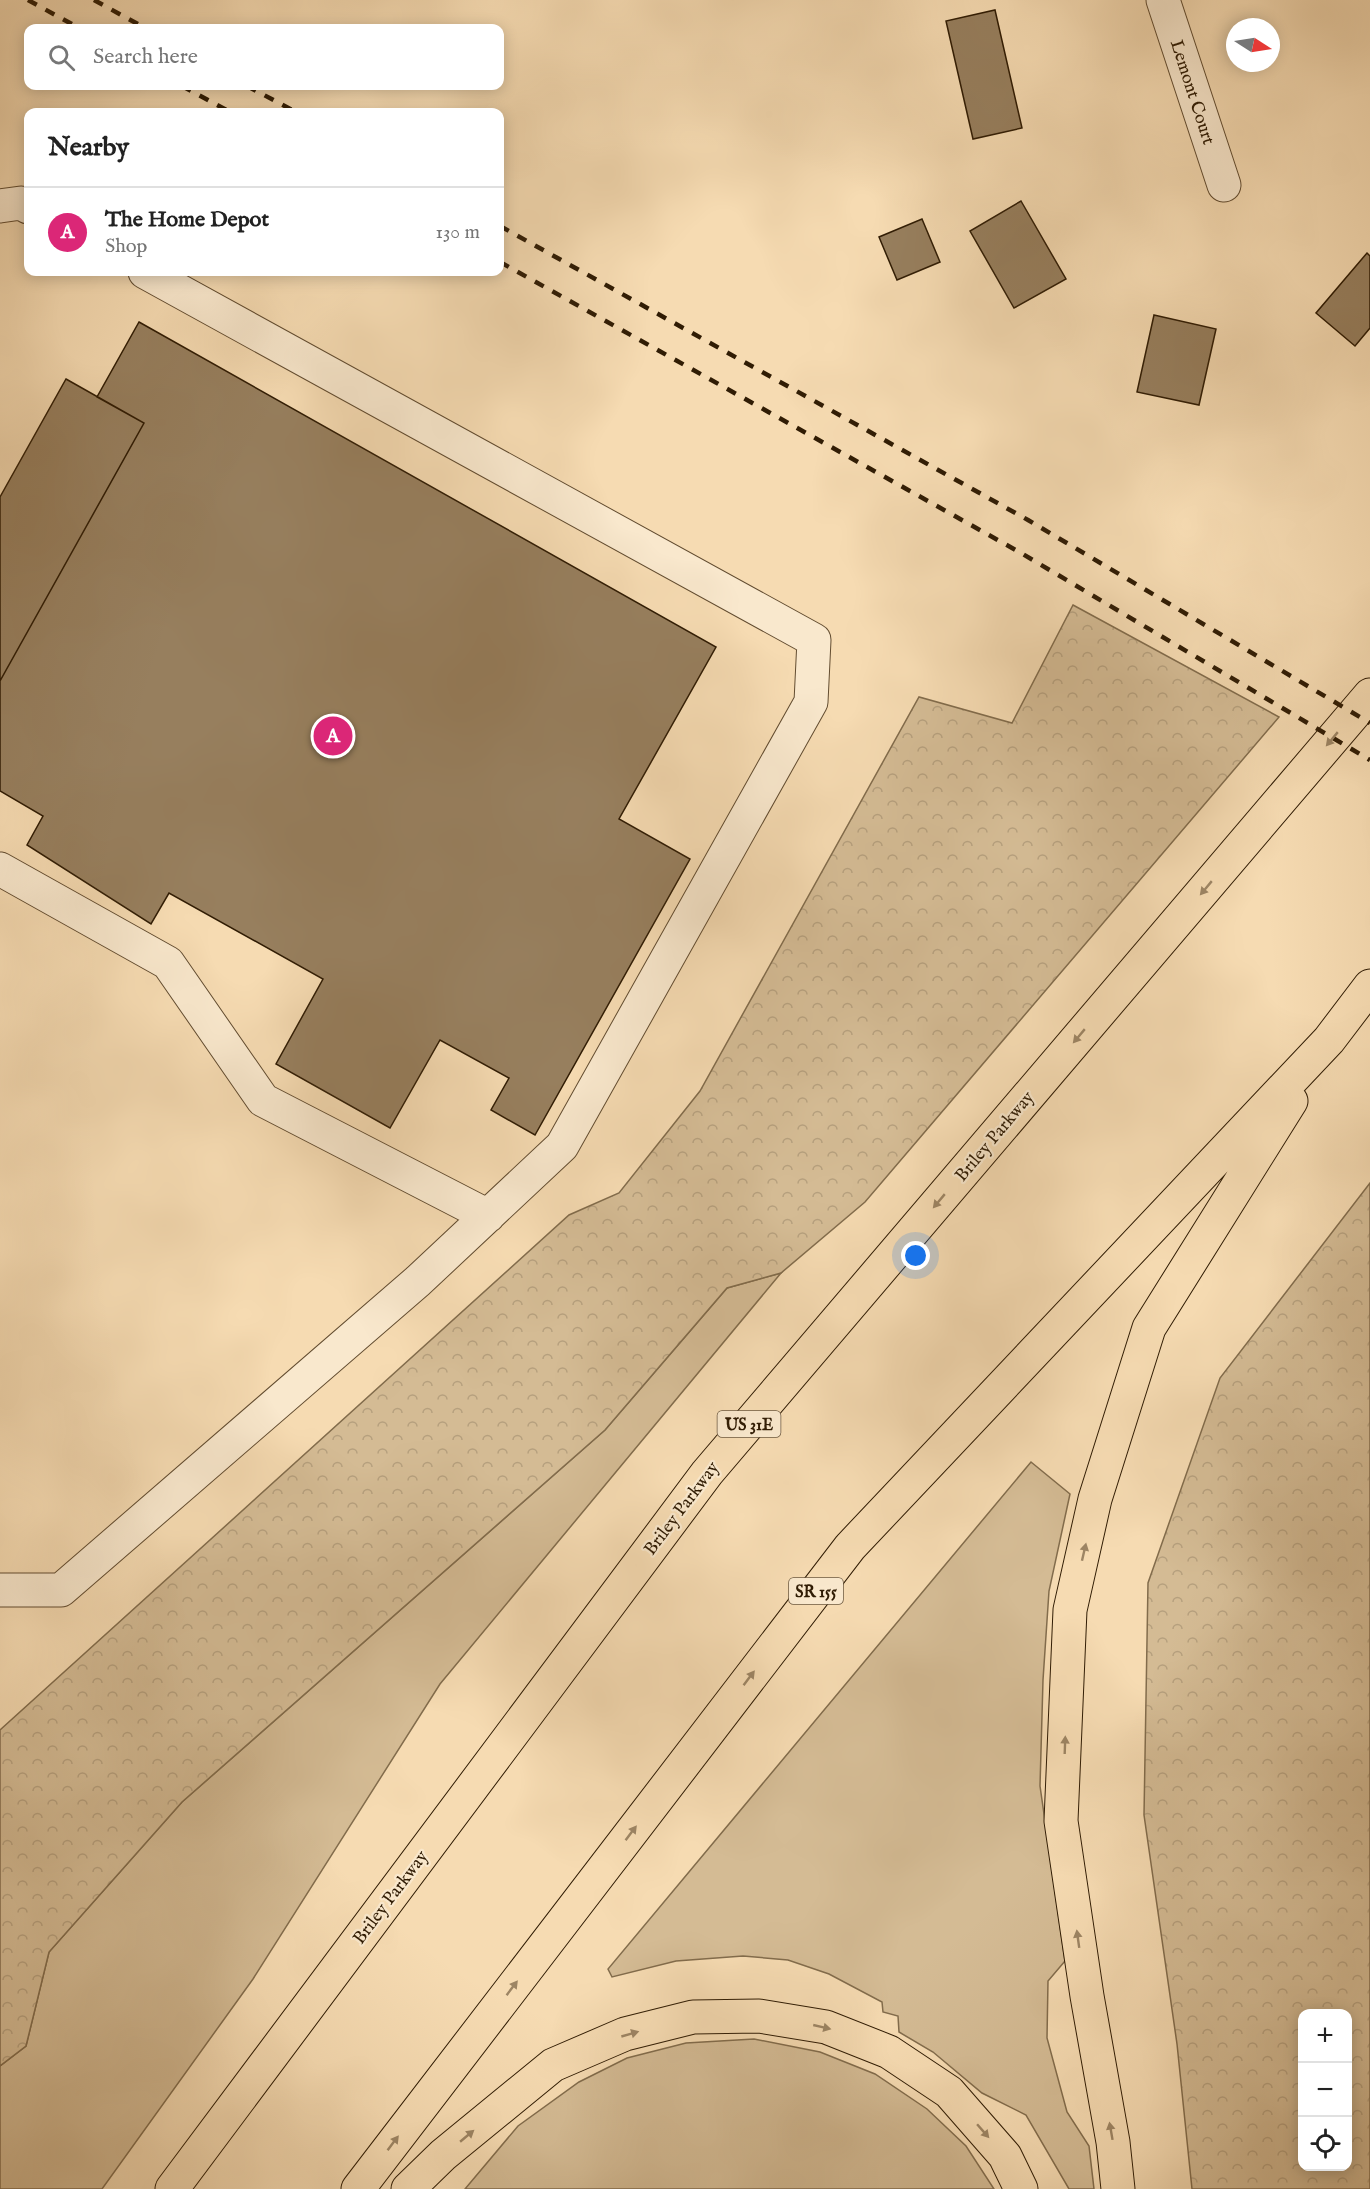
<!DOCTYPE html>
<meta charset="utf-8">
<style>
:root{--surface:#fff;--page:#f6f6f6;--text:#222;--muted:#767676;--line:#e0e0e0;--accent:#db2777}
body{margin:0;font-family:"IM FELL English",serif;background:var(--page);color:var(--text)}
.controls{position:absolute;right:18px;bottom:18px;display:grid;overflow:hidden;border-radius:12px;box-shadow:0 3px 15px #0003}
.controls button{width:54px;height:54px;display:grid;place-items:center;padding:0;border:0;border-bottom:2px solid var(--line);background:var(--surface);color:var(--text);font:30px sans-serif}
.compass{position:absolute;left:1226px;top:18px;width:54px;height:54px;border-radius:50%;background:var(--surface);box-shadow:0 3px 15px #0003;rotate:102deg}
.you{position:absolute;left:916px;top:1256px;width:21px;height:21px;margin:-15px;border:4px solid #fff;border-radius:50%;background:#1a73e8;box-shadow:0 0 0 9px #1a73e833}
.badge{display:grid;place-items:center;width:39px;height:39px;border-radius:50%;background:var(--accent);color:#fff;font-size:20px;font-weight:700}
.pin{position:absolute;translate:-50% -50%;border:3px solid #fff;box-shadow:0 2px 6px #0006}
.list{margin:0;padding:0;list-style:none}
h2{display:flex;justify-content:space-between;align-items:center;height:78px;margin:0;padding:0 24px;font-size:26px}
h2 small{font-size:20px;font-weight:400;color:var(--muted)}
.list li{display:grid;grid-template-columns:39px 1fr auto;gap:18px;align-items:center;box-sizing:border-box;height:90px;padding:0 24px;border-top:2px solid var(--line)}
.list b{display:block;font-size:22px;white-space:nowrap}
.list p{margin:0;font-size:20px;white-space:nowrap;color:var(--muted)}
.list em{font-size:20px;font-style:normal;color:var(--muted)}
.icon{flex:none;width:33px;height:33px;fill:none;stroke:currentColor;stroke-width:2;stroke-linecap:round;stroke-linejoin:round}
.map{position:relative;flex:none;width:1370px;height:2189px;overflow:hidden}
.search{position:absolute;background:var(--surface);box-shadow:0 3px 15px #0003;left:24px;top:24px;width:480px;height:66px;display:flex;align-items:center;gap:15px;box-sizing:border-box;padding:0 21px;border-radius:12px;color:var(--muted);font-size:22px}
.panel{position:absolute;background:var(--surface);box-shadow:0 3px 15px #0003;left:24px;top:108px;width:480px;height:168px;border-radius:12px}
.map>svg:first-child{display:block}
.grass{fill:#d4bb94;stroke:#826c4c;stroke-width:1.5}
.forest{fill:url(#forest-crowns);stroke:#826c4c;stroke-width:1.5;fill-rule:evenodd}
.building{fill:#977f5e;stroke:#301c04;stroke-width:1.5}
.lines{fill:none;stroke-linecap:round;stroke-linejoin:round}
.minor-casing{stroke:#624c30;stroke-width:35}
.highway-casing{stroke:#301c04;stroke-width:35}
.minor{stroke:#f9e8cd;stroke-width:33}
.highway{stroke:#f6dbb2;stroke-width:33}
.rail{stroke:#301c04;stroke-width:4.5;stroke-dasharray:10 10;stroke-linecap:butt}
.oneway{fill:#9d8564}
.labels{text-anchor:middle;stroke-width:4.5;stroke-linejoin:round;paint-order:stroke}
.shield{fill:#f9e8cd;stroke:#6c5940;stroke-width:1.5}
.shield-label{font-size:16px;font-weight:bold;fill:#301c04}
.street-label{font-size:18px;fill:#301c04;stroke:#f9e8cd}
</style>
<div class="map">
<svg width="1370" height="2189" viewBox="0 0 1370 2189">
<defs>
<pattern id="forest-crowns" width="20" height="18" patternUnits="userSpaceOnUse" patternTransform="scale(1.5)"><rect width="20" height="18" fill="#d4bb94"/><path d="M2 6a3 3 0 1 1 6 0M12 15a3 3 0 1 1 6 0" fill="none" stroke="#b6a07e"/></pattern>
</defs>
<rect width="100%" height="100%" fill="#f6dbb2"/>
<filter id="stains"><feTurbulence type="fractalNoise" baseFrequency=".00333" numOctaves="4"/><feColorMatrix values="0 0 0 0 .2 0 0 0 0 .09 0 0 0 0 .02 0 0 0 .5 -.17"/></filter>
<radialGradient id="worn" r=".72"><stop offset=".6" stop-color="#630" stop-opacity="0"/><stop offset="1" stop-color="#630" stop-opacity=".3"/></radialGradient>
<path class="grass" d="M781 1273 440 1684 253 1979 102 2189H0V2066L26 2046 49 1952 182 1802 605 1430 727 1288Z
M1031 1462 1070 1494 1049 1591 1043 1680 1040 1786 1065 1961 1048 1981 1047 2038 1067 2112 1089 2146 1094 2189H1069L1026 2115 982 2093 933 2052 899 2032 898 2016 883 2012 882 2002 829 1974 788 1960 743 1956 676 1961 612 1977 608 1969Z
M754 2039 820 2052 875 2074 927 2109 966 2146 994 2189H465L518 2126 579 2082 627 2058 686 2043Z"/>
<path class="forest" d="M1073 605 1279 717 865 1202 781 1273 727 1288 605 1430 182 1802 49 1952 26 2046 0 2066V1730L569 1215 619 1193 700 1091 919 697 1012 723Z
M1370 1183V2189H1192L1177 2044 1144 1815 1148 1583 1220 1378ZM1302 2014H1348V2166H1302Z"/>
<path class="building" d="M995 10 1022 128 973 139 946 21Z
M1021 201 1066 279 1014 308 970 231Z
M922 219 940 262 897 280 879 237Z
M1367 253 1370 256V328L1355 346 1316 313Z
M1154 315 1216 329 1199 405 1137 392Z
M139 322 716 647 619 819 690 859 535 1135 491 1110 509 1078 440 1040 390 1128 276 1064 323 979 169 893 151 924 27 845 43 816 0 791V681L144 423 97 397Z
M66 379 144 423 0 681V497Z"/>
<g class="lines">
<g class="minor-casing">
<path id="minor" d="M1163 0 1224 185
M0 206 21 203 28 207
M0 869 168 963 263 1100 488 1216
M0 1590H61L418 1281 562 1146 811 702 814 640 145 272"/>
</g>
<g class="highway-casing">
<path id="highway" d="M172 2189 707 1473 1370 695
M358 2189 850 1547 1329 1040 1370 986
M408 2189 443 2155 553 2065 625 2034 693 2017 759 2016 826 2027 889 2052 949 2092 1005 2156 1021 2189
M1118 2189 1113 2142 1087 1996 1061 1821 1070 1610 1095 1499 1149 1328 1291 1101"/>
</g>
<use href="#minor" class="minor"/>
<use href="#highway" class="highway"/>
<path class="rail" d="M28 0 79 28
M94 0 145 28
M182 86 230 112
M247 86 296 112
M500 226 1028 520 1370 723
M500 262 1021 553 1370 760"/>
</g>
<defs><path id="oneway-solid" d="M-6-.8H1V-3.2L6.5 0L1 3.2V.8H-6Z" transform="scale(1.5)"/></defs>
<g class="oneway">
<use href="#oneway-solid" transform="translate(1332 739) rotate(130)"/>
<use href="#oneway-solid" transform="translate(1206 888) rotate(130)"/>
<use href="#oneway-solid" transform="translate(1079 1036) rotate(130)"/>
<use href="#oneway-solid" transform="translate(939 1201) rotate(130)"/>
<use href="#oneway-solid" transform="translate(1084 1552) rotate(-77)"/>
<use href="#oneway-solid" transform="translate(749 1678) rotate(-53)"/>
<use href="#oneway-solid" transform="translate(1065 1745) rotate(-88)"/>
<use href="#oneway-solid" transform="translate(631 1833) rotate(-53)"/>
<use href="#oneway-solid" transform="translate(1078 1939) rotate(-98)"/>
<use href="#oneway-solid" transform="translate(512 1988) rotate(-53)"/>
<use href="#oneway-solid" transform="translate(822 2027) rotate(13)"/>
<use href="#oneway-solid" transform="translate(630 2034) rotate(-16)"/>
<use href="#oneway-solid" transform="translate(983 2131) rotate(49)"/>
<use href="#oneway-solid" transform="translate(1111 2131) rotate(-100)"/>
<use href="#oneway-solid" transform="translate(467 2136) rotate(-40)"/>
<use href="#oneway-solid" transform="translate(393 2143) rotate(-53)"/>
</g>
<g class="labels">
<g class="shield">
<rect x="717.5" y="1411" width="63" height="26" rx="4.5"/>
<rect x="789" y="1578" width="54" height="26" rx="4.5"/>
</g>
<g class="shield-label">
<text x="749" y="1430">US 31E</text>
<text x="816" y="1597">SR 155</text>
</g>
<g class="street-label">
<text transform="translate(1193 92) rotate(72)" y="6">Lemont Court</text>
<text transform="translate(994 1136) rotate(-50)" y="6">Briley Parkway</text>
<text transform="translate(681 1508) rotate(-53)" y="6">Briley Parkway</text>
<text transform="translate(390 1897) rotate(-53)" y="6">Briley Parkway</text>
</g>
</g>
<rect width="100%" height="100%" filter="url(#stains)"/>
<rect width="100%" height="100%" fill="url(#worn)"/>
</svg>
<div class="controls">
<button>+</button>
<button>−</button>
<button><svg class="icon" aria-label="locate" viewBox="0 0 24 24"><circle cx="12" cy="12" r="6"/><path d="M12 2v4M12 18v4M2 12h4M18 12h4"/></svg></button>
</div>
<svg class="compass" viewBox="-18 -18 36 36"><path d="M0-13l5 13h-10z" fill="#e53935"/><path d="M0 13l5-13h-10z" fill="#767676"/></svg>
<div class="you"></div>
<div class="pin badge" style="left:333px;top:736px">A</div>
<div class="search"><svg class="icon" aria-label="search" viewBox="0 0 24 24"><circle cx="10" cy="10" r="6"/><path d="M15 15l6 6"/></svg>Search here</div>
<section class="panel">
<h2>Nearby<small></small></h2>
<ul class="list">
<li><span class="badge">A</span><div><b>The Home Depot</b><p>Shop</p></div><em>130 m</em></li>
</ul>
</section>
</div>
